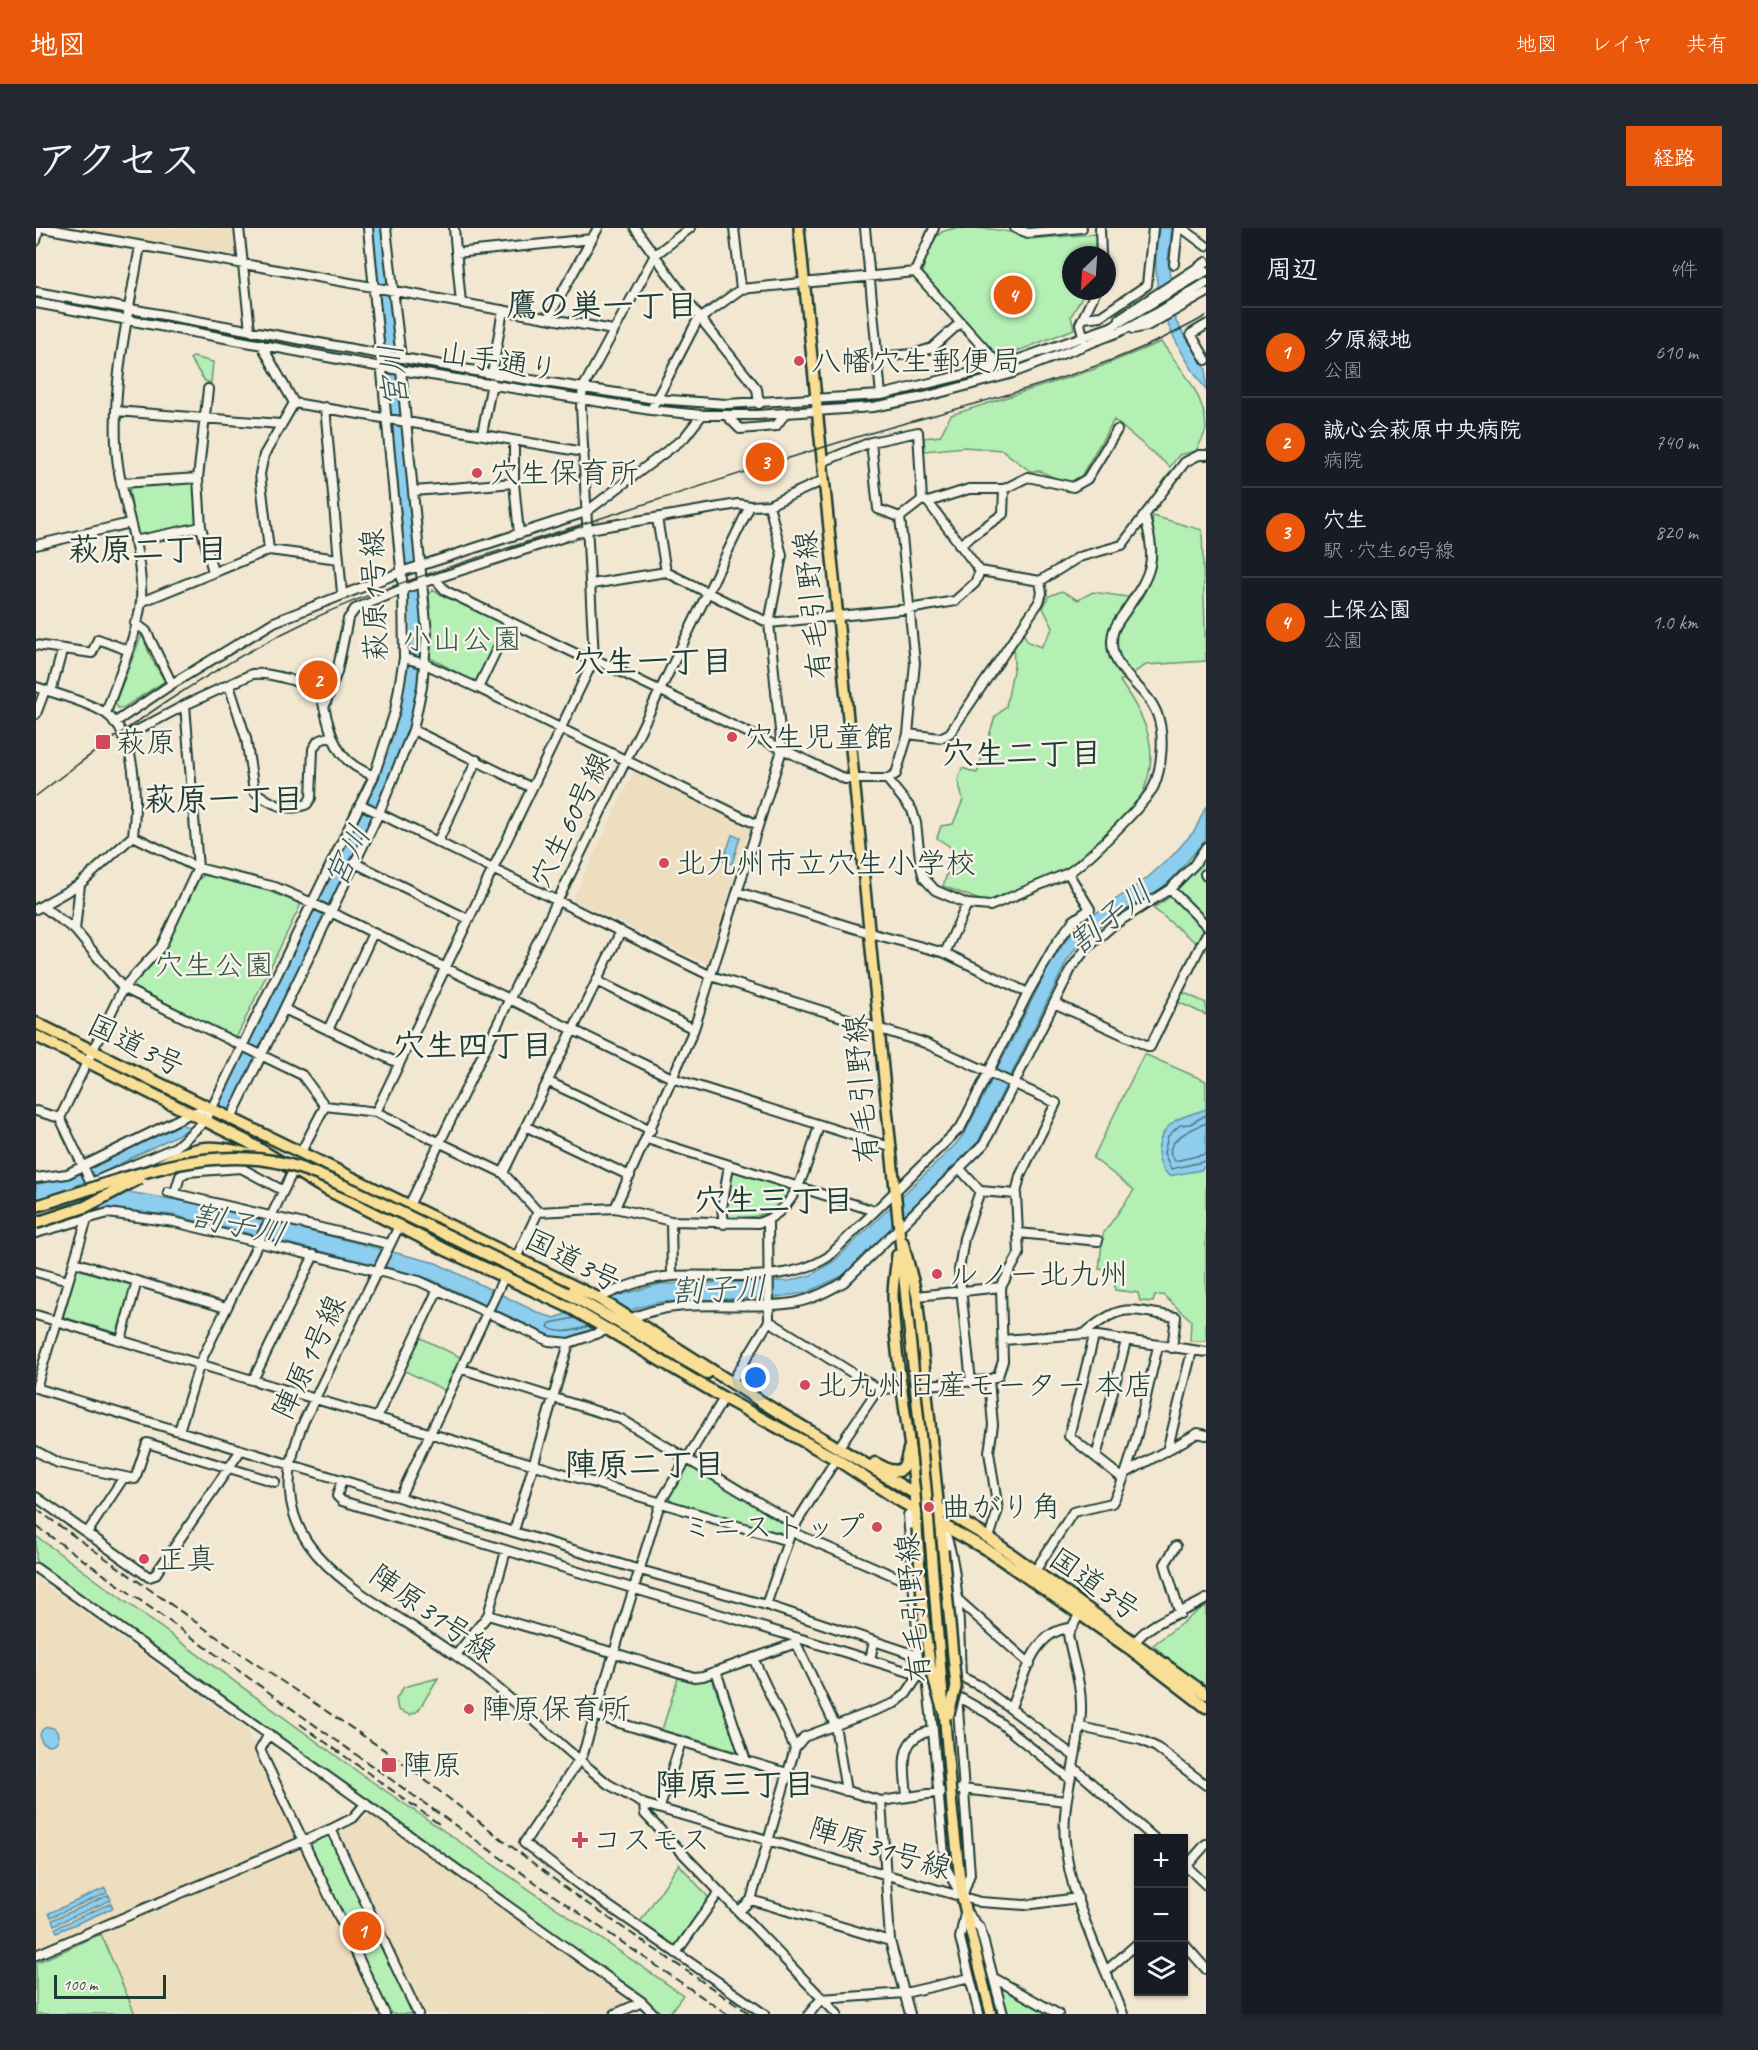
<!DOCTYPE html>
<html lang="ja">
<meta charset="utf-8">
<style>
:root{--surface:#171b24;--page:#242831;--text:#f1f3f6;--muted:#9ea1a6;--line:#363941;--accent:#ea580c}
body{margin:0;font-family:Caveat,"Klee One",sans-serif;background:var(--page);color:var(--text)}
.controls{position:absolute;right:18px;bottom:18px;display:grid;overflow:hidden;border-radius:0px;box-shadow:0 2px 4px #0004}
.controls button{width:54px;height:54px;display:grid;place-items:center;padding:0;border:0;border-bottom:2px solid var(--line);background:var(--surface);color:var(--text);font:30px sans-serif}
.compass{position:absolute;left:1026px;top:18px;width:54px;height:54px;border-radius:50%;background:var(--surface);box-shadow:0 2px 4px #0004;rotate:205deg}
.scale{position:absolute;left:18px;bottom:15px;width:112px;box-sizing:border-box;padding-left:6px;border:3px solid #1f3d34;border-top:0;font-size:16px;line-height:21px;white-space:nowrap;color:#1f3d34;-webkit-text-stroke:4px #f7f3e8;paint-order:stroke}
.you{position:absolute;left:720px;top:1150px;width:21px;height:21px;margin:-15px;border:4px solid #fff;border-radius:50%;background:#1a73e8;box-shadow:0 0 0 9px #1a73e833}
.badge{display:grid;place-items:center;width:39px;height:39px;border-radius:50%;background:var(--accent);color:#fff;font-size:20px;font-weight:700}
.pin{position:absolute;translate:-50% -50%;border:3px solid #fff;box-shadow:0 2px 6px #0006}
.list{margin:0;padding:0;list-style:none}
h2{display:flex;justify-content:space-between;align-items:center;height:78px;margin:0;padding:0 24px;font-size:26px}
h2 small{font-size:20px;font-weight:400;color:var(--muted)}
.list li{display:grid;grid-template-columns:39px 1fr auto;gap:18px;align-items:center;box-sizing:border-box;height:90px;padding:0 24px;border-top:2px solid var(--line)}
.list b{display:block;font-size:22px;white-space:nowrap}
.list p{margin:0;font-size:20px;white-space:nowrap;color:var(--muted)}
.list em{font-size:20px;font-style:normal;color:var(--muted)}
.icon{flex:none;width:33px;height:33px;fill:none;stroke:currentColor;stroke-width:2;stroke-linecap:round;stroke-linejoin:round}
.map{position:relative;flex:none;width:1170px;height:1786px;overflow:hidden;border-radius:0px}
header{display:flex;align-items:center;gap:36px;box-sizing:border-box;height:84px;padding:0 30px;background:var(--accent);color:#fff}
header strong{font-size:28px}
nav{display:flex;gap:33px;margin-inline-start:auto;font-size:21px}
.intro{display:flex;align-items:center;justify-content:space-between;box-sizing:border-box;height:144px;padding:0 36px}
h1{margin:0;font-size:42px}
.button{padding:15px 27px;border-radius:0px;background:var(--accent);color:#fff;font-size:21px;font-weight:700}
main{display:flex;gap:36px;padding:0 36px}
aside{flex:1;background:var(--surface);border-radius:0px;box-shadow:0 2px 4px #0004}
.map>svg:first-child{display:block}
.built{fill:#eedec0}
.green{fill:#b4efb3;stroke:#6a9674;stroke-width:1.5}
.water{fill:#8dcdee;stroke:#6193a4;stroke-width:1.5}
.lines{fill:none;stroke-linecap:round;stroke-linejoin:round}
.shore{stroke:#4b777e;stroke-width:1.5}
.river{stroke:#8dcdee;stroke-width:14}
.minor-casing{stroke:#1f3d34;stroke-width:12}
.major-casing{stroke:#1f3d34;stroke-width:14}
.highway-casing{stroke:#1f3d34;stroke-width:15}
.minor{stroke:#f7f3e8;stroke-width:8}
.major{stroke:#f9df96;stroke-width:9}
.highway{stroke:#f9df96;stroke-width:10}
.tram{stroke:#1f3d34;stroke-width:1.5}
.rail{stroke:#1f3d34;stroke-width:2;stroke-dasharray:9 4.5;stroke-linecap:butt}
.major-bridge-casing{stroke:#1f3d34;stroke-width:14;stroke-linecap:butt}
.highway-bridge-casing{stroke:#1f3d34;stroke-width:15;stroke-linecap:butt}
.major-bridge{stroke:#f9df96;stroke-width:9}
.highway-bridge{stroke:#f9df96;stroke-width:10}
.poi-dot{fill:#d1495b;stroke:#f7f3e8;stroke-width:2}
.labels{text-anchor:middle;stroke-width:5;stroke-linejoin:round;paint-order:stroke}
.street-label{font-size:30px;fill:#1f3d34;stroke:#f7f3e8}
.poi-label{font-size:30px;fill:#1f3d34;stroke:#f7f3e8;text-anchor:start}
.park-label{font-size:30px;fill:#355847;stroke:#f7f3e8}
.neighbourhood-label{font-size:32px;font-weight:bold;fill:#1f3d34;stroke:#f7f3e8}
.water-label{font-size:32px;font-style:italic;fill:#355a59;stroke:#f7f3e8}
</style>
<header>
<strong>地図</strong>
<nav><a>地図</a><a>レイヤ</a><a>共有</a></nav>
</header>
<div class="intro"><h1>アクセス</h1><a class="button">経路</a></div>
<main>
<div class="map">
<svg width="1170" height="1786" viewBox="0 0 1170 1786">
<rect width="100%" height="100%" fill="#f2e7d1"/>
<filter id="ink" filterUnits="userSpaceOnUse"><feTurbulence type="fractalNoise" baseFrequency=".0167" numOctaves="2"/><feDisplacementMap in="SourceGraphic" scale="12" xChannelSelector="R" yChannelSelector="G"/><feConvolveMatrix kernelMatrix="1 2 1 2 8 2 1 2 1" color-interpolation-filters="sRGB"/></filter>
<g filter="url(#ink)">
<path class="built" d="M40 0H197L200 28Z
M598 543 714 599 671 736 536 672Z
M0 1350 210 1500 257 1606 259 1620 337 1586 584 1767 605 1786H0Z"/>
<path class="green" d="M920 0C944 0 971 0 992 11L1060 6 1059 27H1035V63H1055L1045 71 1035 88 1038 101 964 130 887 50C886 38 894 11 906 4 910 2 915 1 920 0Z
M1125 114C1143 138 1170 168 1170 201 1169 208 1163 216 1160 223L1143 227 1134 239 1078 192 1045 248 1035 254H1027L1004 243H994L966 222 928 219 889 223 888 210 904 208 915 187 1056 142Z
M157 129 177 134 175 155 169 153 154 131Z
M159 254 162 297 100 309 93 257Z
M1117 288 1166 302 1170 433 1110 437 1084 453C1111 493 1127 523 1104 571L1042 636 954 676 907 658 917 628 913 618 901 610 905 598 917 596 927 572 922 552 926 540 941 545 959 489 970 479 978 437 977 411 986 403 992 414 1005 419 1017 400 1007 380 1013 368 1026 363 1042 372 1057 364 1105 371C1114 355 1121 340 1120 321 1120 309 1114 300 1117 288Z
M396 362 468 395 443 452 439 454 394 430 393 367Z
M106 406 115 430 129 453 87 480H82L79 475Z
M1170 627V723L1117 680 1137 667Z
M169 647 232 663 265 676 200 810 99 760 98 756 126 726 163 651Z
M1142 762 1170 775V787L1138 772Z
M1108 826 1170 853V1113H1154L1155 1092 1127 1067 1119 1068 1117 1074 1104 1073 1102 1065 1079 1062 1078 1043 1063 1041 1067 1006 1098 962 1057 930Z
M699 943 753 960 754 963C731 988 728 989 694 990 685 979 692 958 695 944Z
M41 1041 95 1057 81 1105 27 1089Z
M383 1109 426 1130 410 1163 367 1142Z
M651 1238H656L748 1294V1303L741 1305 635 1273 633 1270Z
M0 1308 325 1546 647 1767 633 1786H624L610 1772 427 1639 0 1334Z
M1170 1377V1462L1140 1439 1117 1417Z
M402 1450 382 1483 374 1487 362 1482 360 1471 368 1459Z
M642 1450 654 1453 676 1451 703 1524 626 1502Z
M291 1607 294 1608 377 1786H353L275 1620 276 1614Z
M643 1636 673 1670 638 1719 604 1694Z
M65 1706 99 1786H0V1735Z
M968 1758 1013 1786H970L964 1761Z"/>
<path class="water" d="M1123 0H1136L1132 32 1139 92 1170 141V162C1133 108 1111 67 1123 0Z
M1170 578V611L1138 649 1119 667 1072 692 1042 717 1031 733 942 914 808 1047 770 1065 741 1069 624 1074 600 1080 552 1104 533 1110 517 1109 394 1051 358 1041 136 987 0 977V956L31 951 145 896 155 900 40 958 39 960 98 965 170 977 400 1035 505 1086 519 1090 565 1072 625 1056 753 1053 775 1047 797 1034 919 917 930 903 1012 740 1029 713 1054 689 1110 651 1137 627 1159 602Z
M696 607 704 609 696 636 687 633Z
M1170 881V937L1165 942 1133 948C1115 930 1121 905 1140 892 1144 890 1164 883 1170 881Z
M4 1508a9 9 0 1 1 18 0a9 9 0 1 1-18 0Z
M69 1660 71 1665 15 1689 13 1685Z
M73 1667 75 1672 18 1697 16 1692Z
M75 1675 77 1680 21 1704 19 1700Z"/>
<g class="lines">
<path class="shore" d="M1170 887 1154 896 1144 897 1132 908 1128 925 1135 941 1170 933
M1170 895C1157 900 1122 915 1139 933L1170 926
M539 1090 514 1095 512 1099C523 1107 539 1103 552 1098"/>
<path class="river" d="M342 0 354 110V147L365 215 376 332
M191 879 356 535C377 475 385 427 380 364"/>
<g class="minor-casing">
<path id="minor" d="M7 0 577 102
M203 0 214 102
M350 0 365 130
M418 0 425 75
M599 0 664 90 721 161 723 176
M654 0 619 27 547 160 545 178 558 431 809 551H851L860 546 872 506 879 435 864 289 886 272
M698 0 705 61
M829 0 845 167
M979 0 992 5 1046 0
M1064 0 1065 27
M1146 0 1170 18
M0 13 3 0
M420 25 556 11
M1138 36 1142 0
M879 44 964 138
M879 44 898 0
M0 64 456 146 620 171 690 176 845 167 964 138 1075 99 1170 43
M0 75 345 139 615 182 666 187H721L837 179 888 169 974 146 1083 104 1123 84 1170 55
M512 90 562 0
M1047 90 1065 88 1111 57 1117 0
M1084 90 1170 34
M1170 97 1155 106 1170 132
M1097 101 1111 98 1170 65
M1049 115 1044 96 1060 63
M225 116 258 175 228 227 224 246 233 322
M841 129 877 126 896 120 924 95
M456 146 467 82
M172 161 162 250 165 299 177 344
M258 175 548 224
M289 179 306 365
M615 182 661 93 705 61 879 44
M80 183 244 196
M690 187 704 201 740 198 749 186
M446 206 456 155
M478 213V255L483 306
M835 214 842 281 864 289
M786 234 835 214 882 204 886 272
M788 252 733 277 714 278 708 290 268 1193C212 1326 331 1363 419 1427 467 1461 509 1504 555 1542L572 1556 608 1576 944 1674 989 1677 1042 1670
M85 255 162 250
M378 263 478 255
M886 272 892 274 944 343 1004 353 1043 329 1086 317 1149 234 1163 227H1170
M892 274 933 261H968L992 249 1037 259 1051 251 1081 202
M621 290 630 344
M98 313 165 299
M0 317 94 295
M923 317 967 286 968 261
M556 356 630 344 733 395 873 381 919 373 939 355 944 343
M105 374 233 322 303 331
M99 395 110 403 136 456
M0 417 56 425 62 411 91 422
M368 430 389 436 442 460 722 597
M193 457 210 510 218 563C235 576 251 585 271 576L275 570 277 521 282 513 295 508
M0 459C20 466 52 474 69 485 102 507 101 574 97 608L44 656 0 681
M442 460 474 394
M15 464 26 423
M288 480 301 444 312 391 319 381 367 361 553 301 702 276 714 278
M70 485C80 454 102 405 105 373 108 320 82 269 80 216 77 148 93 84 104 18
M0 486 9 462
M78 495 136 456 238 394 365 344 550 284 648 210 666 187
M377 502 496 560
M872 506 904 510 914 505 1003 374 1006 365 1004 353
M87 510 149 477 216 446C232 444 274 454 284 469 288 474 289 484 291 491 299 522 308 536 338 548
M851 551 876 582 880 595 885 639 888 650 899 662 931 676 954 678 1032 645C1049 635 1110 575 1118 558 1126 539 1129 506 1121 486 1110 456 1069 442 1077 405 1079 396 1086 389 1091 381 1116 344 1121 334 1109 289
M324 576 675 748 889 815 1020 875 984 948 980 966 983 1026 965 1059 967 1133 962 1148 953 1152 890 1157
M97 608 162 640 239 659 276 675 636 850 854 919
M402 613 441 532
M319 635 432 691
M1169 646 1170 648
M44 656 39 702 87 760 266 847 289 878 340 884 467 945 502 984 579 980 635 993 722 995C763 984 771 933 783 898
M1134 661 1170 697
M702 664 834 705 909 725 992 765
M6 678 39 702
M909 725 931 676
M561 753 658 801
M1018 775 1114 819 1170 707
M248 781 362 835
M292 802 337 705
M513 854 615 902
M0 883 24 890
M340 884 558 431H551L410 363 399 351
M24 890 87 760 125 719 162 640 149 477
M195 890 343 585 377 502 386 459 391 405 365 142
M491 899 594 948
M611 911 839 983
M265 924 289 878
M925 942 944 963 980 966
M467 945 585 703
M0 950 31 946 155 885 174 880
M55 955 140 919 170 892 338 548 359 483 368 430 367 361 332 0
M132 964 353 1016
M139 965 144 948 151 944 205 940 246 962
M579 980 658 801 746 522 733 395 746 327 733 277
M635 993 636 1048
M688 996 686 980 693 937
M0 1005 72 985 138 994 383 1053 513 1113 533 1115 571 1102
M983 1005 1062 1013
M480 1030 502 984
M38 1034 190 1080
M0 1044 32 1053
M881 1068 965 1059
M562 1070C587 1059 610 1050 637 1048 687 1045 748 1057 792 1029L925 899 992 765 1019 717 1037 693 1054 681 1032 645
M0 1087 752 1313
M596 1090C645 1068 705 1083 757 1075 775 1072 792 1063 808 1054L948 916 1035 741 1049 722 1076 698 1134 661 1158 637 1170 619
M733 1093 842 1161 865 1160
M1048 1106C1087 1073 1093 1082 1140 1089L1136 1120
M1058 1108 1033 1208 1086 1250
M85 1112 101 1053
M967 1112 1048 1106 1170 1124
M426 1141 585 1191 760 1297
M217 1152 278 1027
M953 1152 957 1197 953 1224 962 1282 953 1310
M696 1154 733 1093 732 993
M935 1154 923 1042 928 1010 944 963
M0 1160 604 1342 730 1377 883 1428 944 1458 1038 1528
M0 1160 51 991 55 955 24 890
M688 1170 624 1275 547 1526 488 1615 547 1660 728 1786
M341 1189 402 1061
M143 1203 164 1135 257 943
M803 1219 842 1161
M0 1223 22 1235 99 1251 111 1215 239 1254
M1131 1223 1156 1123
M1060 1229 1090 1113
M1090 1245 1162 1205 1170 1207
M306 1252 301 1268 306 1273 759 1409
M0 1269 113 1349 119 1347 205 1222
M364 1269 469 1047
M880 1282 872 1287 883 1428
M906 1298C924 1334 923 1408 925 1449
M758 1299 800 1231
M478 1303 533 1115
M756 1304 877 1356 920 1370 994 1436
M51 1305 88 1249
M1140 1318 1129 1336 1144 1386
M0 1340 606 1774 618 1786
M999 1343 1037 1284 1076 1275C1098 1238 1110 1163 1122 1119
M730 1377 753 1310
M1046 1382 1032 1406C1036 1432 1046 1455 1045 1482 1044 1527 1025 1569 1029 1613 1033 1670 1067 1733 1087 1786
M452 1387 658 1449 667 1448 760 1415 759 1409 834 1432 838 1413
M1099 1414C1116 1392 1147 1385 1170 1371
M760 1415 799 1497 810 1563
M420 1427 452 1387 470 1323
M717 1430 759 1520
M680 1443 710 1533
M883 1447 953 1486 1034 1551
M891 1450 897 1503
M975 1479C988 1449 997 1404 1033 1400
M560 1488 845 1573 926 1561 1030 1573
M1044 1499 1105 1512 1120 1519 1170 1557
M233 1506 224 1522 349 1786
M1037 1539 1118 1610
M871 1568C869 1541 860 1508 897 1503L909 1638 926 1669 934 1646 921 1467
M845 1573 854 1713 874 1786
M608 1576 609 1586 801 1786
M624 1579 645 1514
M295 1601 382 1786
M1148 1636 1170 1657
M1148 1641 1170 1616
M715 1672 854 1713
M703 1683 715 1672 759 1520 768 1509 859 1475 870 1466 883 1447 834 1432
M930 1684 944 1700 967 1786
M929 1685 924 1710 943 1786
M1148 1716 1170 1741
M640 1725 683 1664
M0 1727 295 1601 317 1590 330 1575
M1071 1742 1102 1715
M958 1750 1022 1786
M579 1786 606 1774
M773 1786 785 1771 869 1765 934 1750"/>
</g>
<g class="major-casing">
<path id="major" d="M763 0 871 1081
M867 1014 881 1068 907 1322
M861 1027C860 1040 857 1054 857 1068 859 1145 879 1222 881 1300
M916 1580 926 1669 955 1786"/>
</g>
<g class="highway-casing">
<path id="highway" d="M0 795 562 1070 737 1181 953 1310 1170 1466
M0 808 212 914 284 958 412 1023 535 1080 688 1170 800 1231 864 1273 953 1323 1097 1423 1170 1479
M119 940C158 916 180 914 223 930
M531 1065 671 1145
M839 1235 853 1242 863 1243 869 1237 873 1221"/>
</g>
<use href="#minor" class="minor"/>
<use href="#major" class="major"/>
<use href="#highway" class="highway"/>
<path class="tram" d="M0 568C87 501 175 439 274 392 347 358 426 335 503 310 607 277 710 243 814 211 934 175 1061 150 1170 88"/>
<path class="rail" d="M0 1281 202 1424 359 1529 536 1665 714 1786
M0 1298 514 1665 691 1786
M264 1496 403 1596"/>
<g class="major-bridge-casing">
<path id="major-bridge" d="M871 1081 890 1260 916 1580
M881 1300C886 1360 886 1422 906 1480
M907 1322 920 1459 913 1486"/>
</g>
<g class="highway-bridge-casing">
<path id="highway-bridge" d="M0 978C76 956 155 919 236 933 266 938 294 952 322 964L531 1065
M0 995 49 979 104 950"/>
</g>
<use href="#major-bridge" class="major-bridge"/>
<use href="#highway-bridge" class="highway-bridge"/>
</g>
</g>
<g class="poi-dot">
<circle cx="763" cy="133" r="6"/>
<circle cx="441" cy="245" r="6"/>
<circle cx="696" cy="509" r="6"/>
<rect x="59" y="506" width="16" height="16" rx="3"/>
<circle cx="628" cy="635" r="6"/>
<circle cx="901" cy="1046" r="6"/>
<circle cx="769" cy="1157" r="6"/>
<circle cx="893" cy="1279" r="6"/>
<circle cx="841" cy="1299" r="6"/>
<circle cx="108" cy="1331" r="6"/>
<circle cx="433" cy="1481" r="6"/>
<rect x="345" y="1529" width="16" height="16" rx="3"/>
<path d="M541 1603h6v6h6v6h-6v6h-6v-6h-6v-6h6z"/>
</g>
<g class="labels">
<g class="street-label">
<text transform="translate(463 133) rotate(9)" y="10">山手通り</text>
<text transform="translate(338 367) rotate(-92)" y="10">萩原1号線</text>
<text transform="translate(776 377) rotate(-96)" y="10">有毛引野線</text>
<text transform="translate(534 592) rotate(-64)" y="10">穴生60号線</text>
<text transform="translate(100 817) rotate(26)" y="10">国道3号</text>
<text transform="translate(825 861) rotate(-95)" y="10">有毛引野線</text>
<text transform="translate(537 1032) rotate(27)" y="10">国道3号</text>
<text transform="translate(273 1129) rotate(-65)" y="10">陣原1号線</text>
<text transform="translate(1059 1356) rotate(35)" y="10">国道3号</text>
<text transform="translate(877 1380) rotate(-95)" y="10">有毛引野線</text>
<text transform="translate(397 1385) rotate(35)" y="10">陣原31号線</text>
<text transform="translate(844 1620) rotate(17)" y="10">陣原31号線</text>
</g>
<g class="poi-label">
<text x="775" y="143">八幡穴生郵便局</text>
<text x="453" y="255">穴生保育所</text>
<text x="708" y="519">穴生児童館</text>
<text x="80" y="524">萩原</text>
<text x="640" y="645">北九州市立穴生小学校</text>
<text x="913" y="1056">ルノー北九州</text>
<text x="781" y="1167">北九州日産モーター 本店</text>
<text x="905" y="1289">曲がり角</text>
<text x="829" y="1309" text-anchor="end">ミニストップ</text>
<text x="120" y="1341">正真</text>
<text x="445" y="1491">陣原保育所</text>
<text x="366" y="1547">陣原</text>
<text x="556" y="1622">コスモス</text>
</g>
<g class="park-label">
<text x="426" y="421">小山公園</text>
<text x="178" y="747">穴生公園</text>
</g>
<g class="neighbourhood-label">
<text x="566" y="88">鷹の巣一丁目</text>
<text x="112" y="332">萩原二丁目</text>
<text x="617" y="444">穴生一丁目</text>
<text x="986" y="536">穴生二丁目</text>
<text x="188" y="582">萩原一丁目</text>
<text x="437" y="828">穴生四丁目</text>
<text x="738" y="983">穴生三丁目</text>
<text x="609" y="1247">陣原二丁目</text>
<text x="699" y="1567">陣原三丁目</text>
</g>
<g class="water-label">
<text transform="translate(357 148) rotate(-96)" y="11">宮川</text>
<text transform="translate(311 628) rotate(-64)" y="11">宮川</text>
<text transform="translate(1074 689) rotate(-38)" y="11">割子川</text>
<text transform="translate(203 996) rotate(13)" y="11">割子川</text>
<text transform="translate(683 1061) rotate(-2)" y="11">割子川</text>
</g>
</g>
</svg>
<div class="controls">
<button>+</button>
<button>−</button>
<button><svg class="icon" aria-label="layers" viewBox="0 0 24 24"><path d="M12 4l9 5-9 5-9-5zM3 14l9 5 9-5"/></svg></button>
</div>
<svg class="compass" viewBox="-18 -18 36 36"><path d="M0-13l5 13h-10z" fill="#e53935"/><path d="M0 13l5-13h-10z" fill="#9ea1a6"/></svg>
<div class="scale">100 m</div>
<div class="you"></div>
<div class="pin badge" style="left:326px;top:1703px">1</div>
<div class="pin badge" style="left:282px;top:452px">2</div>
<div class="pin badge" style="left:729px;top:234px">3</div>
<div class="pin badge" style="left:977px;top:67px">4</div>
</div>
<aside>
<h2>周辺<small>4件</small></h2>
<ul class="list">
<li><span class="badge">1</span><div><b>夕原緑地</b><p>公園</p></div><em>610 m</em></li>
<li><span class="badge">2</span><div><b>誠心会萩原中央病院</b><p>病院</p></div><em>740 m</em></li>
<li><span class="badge">3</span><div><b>穴生</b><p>駅 · 穴生60号線</p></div><em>820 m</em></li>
<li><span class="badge">4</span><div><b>上保公園</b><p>公園</p></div><em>1.0 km</em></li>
</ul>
</aside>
</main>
